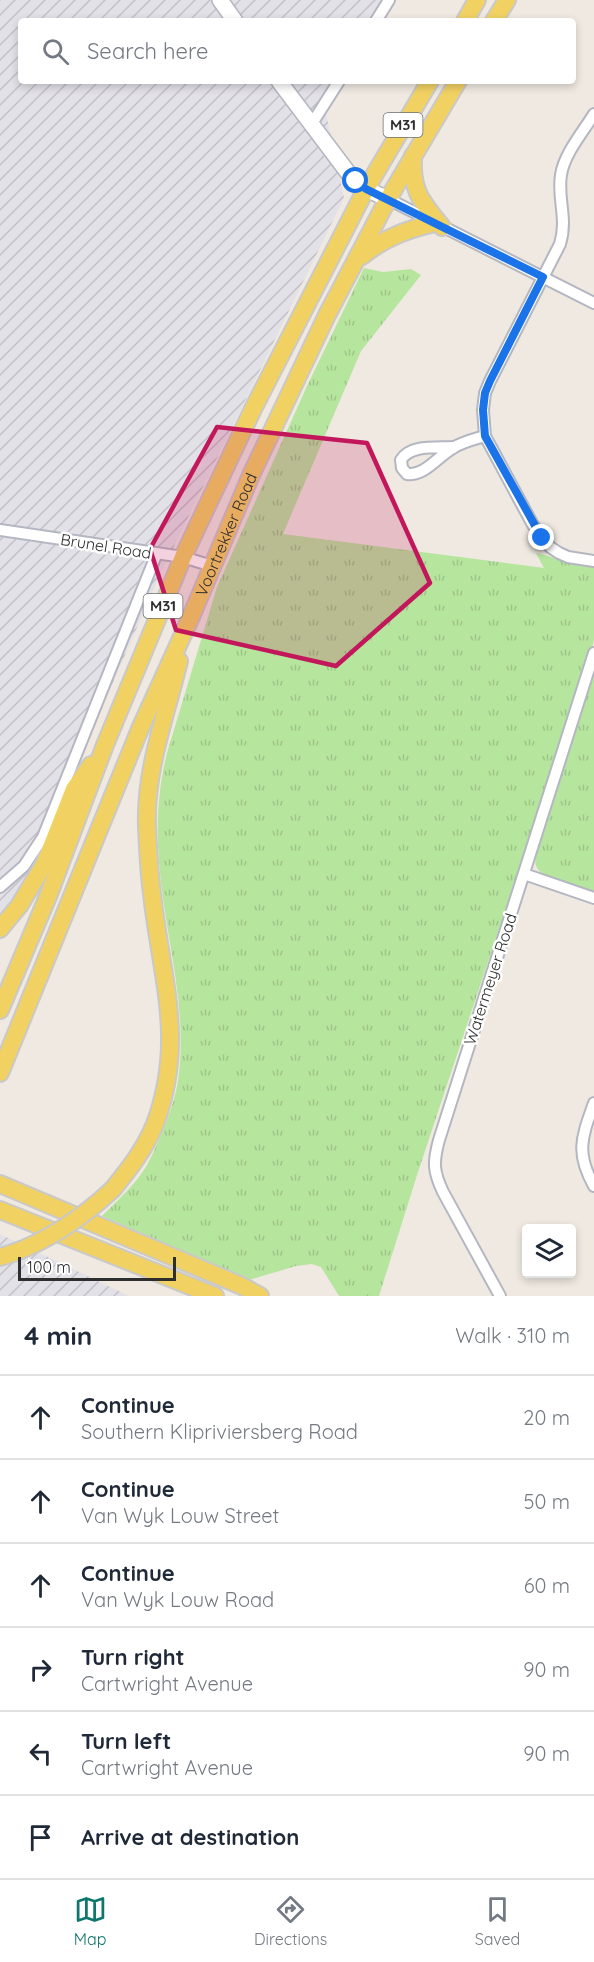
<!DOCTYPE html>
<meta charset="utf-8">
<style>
:root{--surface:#fff;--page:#f2f2f3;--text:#1f2937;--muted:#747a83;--line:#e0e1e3;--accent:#0f766e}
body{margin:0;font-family:Quicksand,sans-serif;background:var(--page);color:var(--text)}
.controls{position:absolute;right:18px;bottom:18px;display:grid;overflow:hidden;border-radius:6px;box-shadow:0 3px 9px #0003}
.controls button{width:54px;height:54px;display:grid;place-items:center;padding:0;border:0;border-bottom:2px solid var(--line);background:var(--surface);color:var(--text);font:30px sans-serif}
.scale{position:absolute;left:18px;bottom:15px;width:158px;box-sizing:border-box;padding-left:6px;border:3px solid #2e2e2e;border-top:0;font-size:16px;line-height:21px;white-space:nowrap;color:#2e2e2e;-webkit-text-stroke:4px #fff;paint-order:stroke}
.stop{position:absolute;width:18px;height:18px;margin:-14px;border:4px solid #1a73e8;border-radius:50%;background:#fff}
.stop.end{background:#1a73e8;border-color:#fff;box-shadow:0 2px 6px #0008}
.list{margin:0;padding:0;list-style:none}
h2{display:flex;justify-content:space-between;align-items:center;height:78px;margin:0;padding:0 24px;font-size:26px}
h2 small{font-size:20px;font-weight:400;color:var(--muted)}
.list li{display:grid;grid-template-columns:39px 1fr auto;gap:18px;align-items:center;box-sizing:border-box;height:84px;padding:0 24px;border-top:2px solid var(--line)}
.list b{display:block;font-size:22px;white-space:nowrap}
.list p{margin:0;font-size:20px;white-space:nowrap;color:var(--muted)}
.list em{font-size:20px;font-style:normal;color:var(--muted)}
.icon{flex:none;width:33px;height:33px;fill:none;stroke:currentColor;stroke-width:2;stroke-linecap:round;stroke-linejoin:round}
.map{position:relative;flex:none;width:594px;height:1296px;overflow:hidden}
.search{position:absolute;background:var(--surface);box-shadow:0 3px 9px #0003;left:18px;right:18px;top:18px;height:66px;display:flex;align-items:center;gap:15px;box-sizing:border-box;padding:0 21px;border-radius:6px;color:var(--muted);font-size:22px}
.sheet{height:582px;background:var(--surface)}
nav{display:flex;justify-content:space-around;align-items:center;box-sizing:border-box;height:84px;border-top:2px solid var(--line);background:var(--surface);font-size:16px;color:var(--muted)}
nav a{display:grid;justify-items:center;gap:3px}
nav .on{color:var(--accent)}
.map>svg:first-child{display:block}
.industrial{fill:url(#industrial-furrows)}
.grass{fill:url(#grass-tufts)}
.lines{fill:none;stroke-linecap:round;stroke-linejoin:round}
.street-casing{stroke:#b4b7c1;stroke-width:14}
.secondary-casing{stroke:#b4b7c1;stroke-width:18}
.primary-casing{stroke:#c9c9c9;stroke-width:20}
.street{stroke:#fff;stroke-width:10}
.secondary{stroke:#fff;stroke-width:15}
.primary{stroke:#f2d163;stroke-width:16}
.primary-bridge-casing{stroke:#c9c9c9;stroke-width:20;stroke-linecap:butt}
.primary-bridge{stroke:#f2d163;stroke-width:16}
.route{stroke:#1a73e8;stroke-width:8}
.marked{fill:#c2185b;fill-opacity:0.2;stroke:#c2185b;stroke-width:4.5;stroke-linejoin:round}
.labels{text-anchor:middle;stroke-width:5;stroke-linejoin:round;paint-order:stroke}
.shield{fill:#fff;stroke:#6d6d6d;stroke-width:1.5}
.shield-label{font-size:15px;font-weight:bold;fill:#2e2e2e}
.street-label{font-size:16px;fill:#2e2e2e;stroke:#fff}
</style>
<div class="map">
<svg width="594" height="1296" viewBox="0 0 594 1296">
<defs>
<pattern id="industrial-furrows" width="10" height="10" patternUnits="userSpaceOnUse" patternTransform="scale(1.5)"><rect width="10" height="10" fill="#e3e1e8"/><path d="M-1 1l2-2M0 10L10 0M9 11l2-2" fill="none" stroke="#c3c1c7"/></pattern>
<pattern id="grass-tufts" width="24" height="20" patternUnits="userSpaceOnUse" patternTransform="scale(1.5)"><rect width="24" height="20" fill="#b6e59e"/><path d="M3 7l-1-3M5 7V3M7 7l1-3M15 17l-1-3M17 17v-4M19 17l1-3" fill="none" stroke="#9dc588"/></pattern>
</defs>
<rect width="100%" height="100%" fill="#efe9e1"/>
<path class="industrial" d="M0 0H382L369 21H21V81H333L323 99 344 198 160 575 0 941Z
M0 1234 129 1296H0Z"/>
<path class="grass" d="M364 268 383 272 411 269 421 275 361 351 283 534 544 568 536 553 594 568V639L592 649 418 1172 379 1296H339L321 1267 312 1264 296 1266 249 1280 102 1216C117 1201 136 1184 147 1165 159 1143 175 1104 178 1080 189 1007 164 934 159 862 156 825 158 789 167 753L217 587 307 386Z
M594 673V891L543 874C534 867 535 863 536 852Z"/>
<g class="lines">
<g class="street-casing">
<path id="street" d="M376 21 389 0
M594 114C583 132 564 154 561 175 557 199 568 218 560 244L490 381 485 393 483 410 485 436 533 525 550 547 559 553 568 557 594 561
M311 125 339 81
M388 199 594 303
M453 447C437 448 410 444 401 460L402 468 407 474C425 476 438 456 453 448 462 442 475 439 485 436
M0 530 183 557 212 566
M524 874 594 898
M0 887 24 866 43 837 157 553
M594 1103C582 1137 575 1152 594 1186
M500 1296 443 1192C433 1171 433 1162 439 1140L594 653"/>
</g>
<g class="secondary-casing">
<path id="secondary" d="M220 0 235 21
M279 81 352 178 366 189 388 199"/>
</g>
<g class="primary-casing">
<g id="primary">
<path d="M465 21 477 0"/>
<path d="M494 21 507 0"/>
<path d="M413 156C411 191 421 201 442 227"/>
<path d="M362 256C384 238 406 230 434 223"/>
<path d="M0 929 19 906 45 863 74 789 91 765"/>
<path d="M0 1010 49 894 105 745 183 557 253 409 366 189 430 81"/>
<path id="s1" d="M0 1073 140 729 190 619 252 473 327 315 388 199 458 81"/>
<path d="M0 1184 242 1286 260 1296"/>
<path d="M113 1189C129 1169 145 1149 155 1124 186 1040 161 977 152 894 149 872 148 849 147 826 145 769 166 716 179 661"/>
<path d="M0 1210 215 1296"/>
<path d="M0 1257 13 1253"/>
</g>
</g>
<use href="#street" class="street"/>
<use href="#secondary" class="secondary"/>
<use href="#primary" class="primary"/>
<g class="primary-bridge-casing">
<path id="primary-bridge" d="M13 1253C52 1239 83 1217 113 1189"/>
</g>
<use href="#primary-bridge" class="primary-bridge"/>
</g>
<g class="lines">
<path class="route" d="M356 181 366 189 543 277 490 381 485 393 483 410 485 436 542 538"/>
</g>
<path class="marked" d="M217 427 367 443 430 583 336 666 176 630 150 549Z"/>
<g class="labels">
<g class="shield">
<rect x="383.5" y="113" width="39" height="24" rx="4.5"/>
<rect x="143.5" y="594" width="39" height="24" rx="4.5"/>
</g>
<g class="shield-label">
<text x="403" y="130">M31</text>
<text x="163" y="611">M31</text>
</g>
<g class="street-label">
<text dy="6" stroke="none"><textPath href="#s1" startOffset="584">Voortrekker Road</textPath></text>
<text transform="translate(106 546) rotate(9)" y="6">Brunel Road</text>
<text transform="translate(490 979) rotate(-72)" y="6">Watermeyer Road</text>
</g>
</g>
</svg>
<div class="controls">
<button><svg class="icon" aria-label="layers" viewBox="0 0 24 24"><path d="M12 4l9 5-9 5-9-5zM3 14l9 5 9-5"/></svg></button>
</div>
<div class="scale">100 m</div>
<div class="stop" style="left:356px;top:181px"></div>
<div class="stop end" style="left:542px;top:538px"></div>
<div class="search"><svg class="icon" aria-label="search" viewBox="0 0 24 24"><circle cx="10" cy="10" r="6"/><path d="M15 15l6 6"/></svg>Search here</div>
</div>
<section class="sheet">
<h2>4 min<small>Walk · 310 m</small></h2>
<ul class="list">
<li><svg class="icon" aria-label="ahead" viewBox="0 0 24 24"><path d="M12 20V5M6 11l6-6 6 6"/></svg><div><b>Continue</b><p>Southern Klipriviersberg Road</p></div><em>20 m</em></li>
<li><svg class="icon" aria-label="ahead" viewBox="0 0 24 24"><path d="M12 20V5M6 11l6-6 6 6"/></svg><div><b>Continue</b><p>Van Wyk Louw Street</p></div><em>50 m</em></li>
<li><svg class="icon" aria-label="ahead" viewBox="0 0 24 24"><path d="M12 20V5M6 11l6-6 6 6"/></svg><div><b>Continue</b><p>Van Wyk Louw Road</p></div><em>60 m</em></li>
<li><svg class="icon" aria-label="right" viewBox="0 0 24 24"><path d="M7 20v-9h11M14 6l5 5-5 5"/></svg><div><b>Turn right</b><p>Cartwright Avenue</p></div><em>90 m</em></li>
<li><svg class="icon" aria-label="left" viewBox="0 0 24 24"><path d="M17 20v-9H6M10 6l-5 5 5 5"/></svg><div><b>Turn left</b><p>Cartwright Avenue</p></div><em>90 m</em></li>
<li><svg class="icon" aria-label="arrive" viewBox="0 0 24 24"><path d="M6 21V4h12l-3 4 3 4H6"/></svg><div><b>Arrive at destination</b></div></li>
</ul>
</section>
<nav>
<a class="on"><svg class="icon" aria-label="map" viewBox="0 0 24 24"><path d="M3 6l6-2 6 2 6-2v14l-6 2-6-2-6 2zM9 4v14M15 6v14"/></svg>Map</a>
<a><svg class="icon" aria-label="directions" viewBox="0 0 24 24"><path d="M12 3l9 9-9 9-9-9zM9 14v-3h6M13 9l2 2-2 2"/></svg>Directions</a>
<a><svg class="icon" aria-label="saved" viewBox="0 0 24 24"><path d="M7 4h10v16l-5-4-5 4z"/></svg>Saved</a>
</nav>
